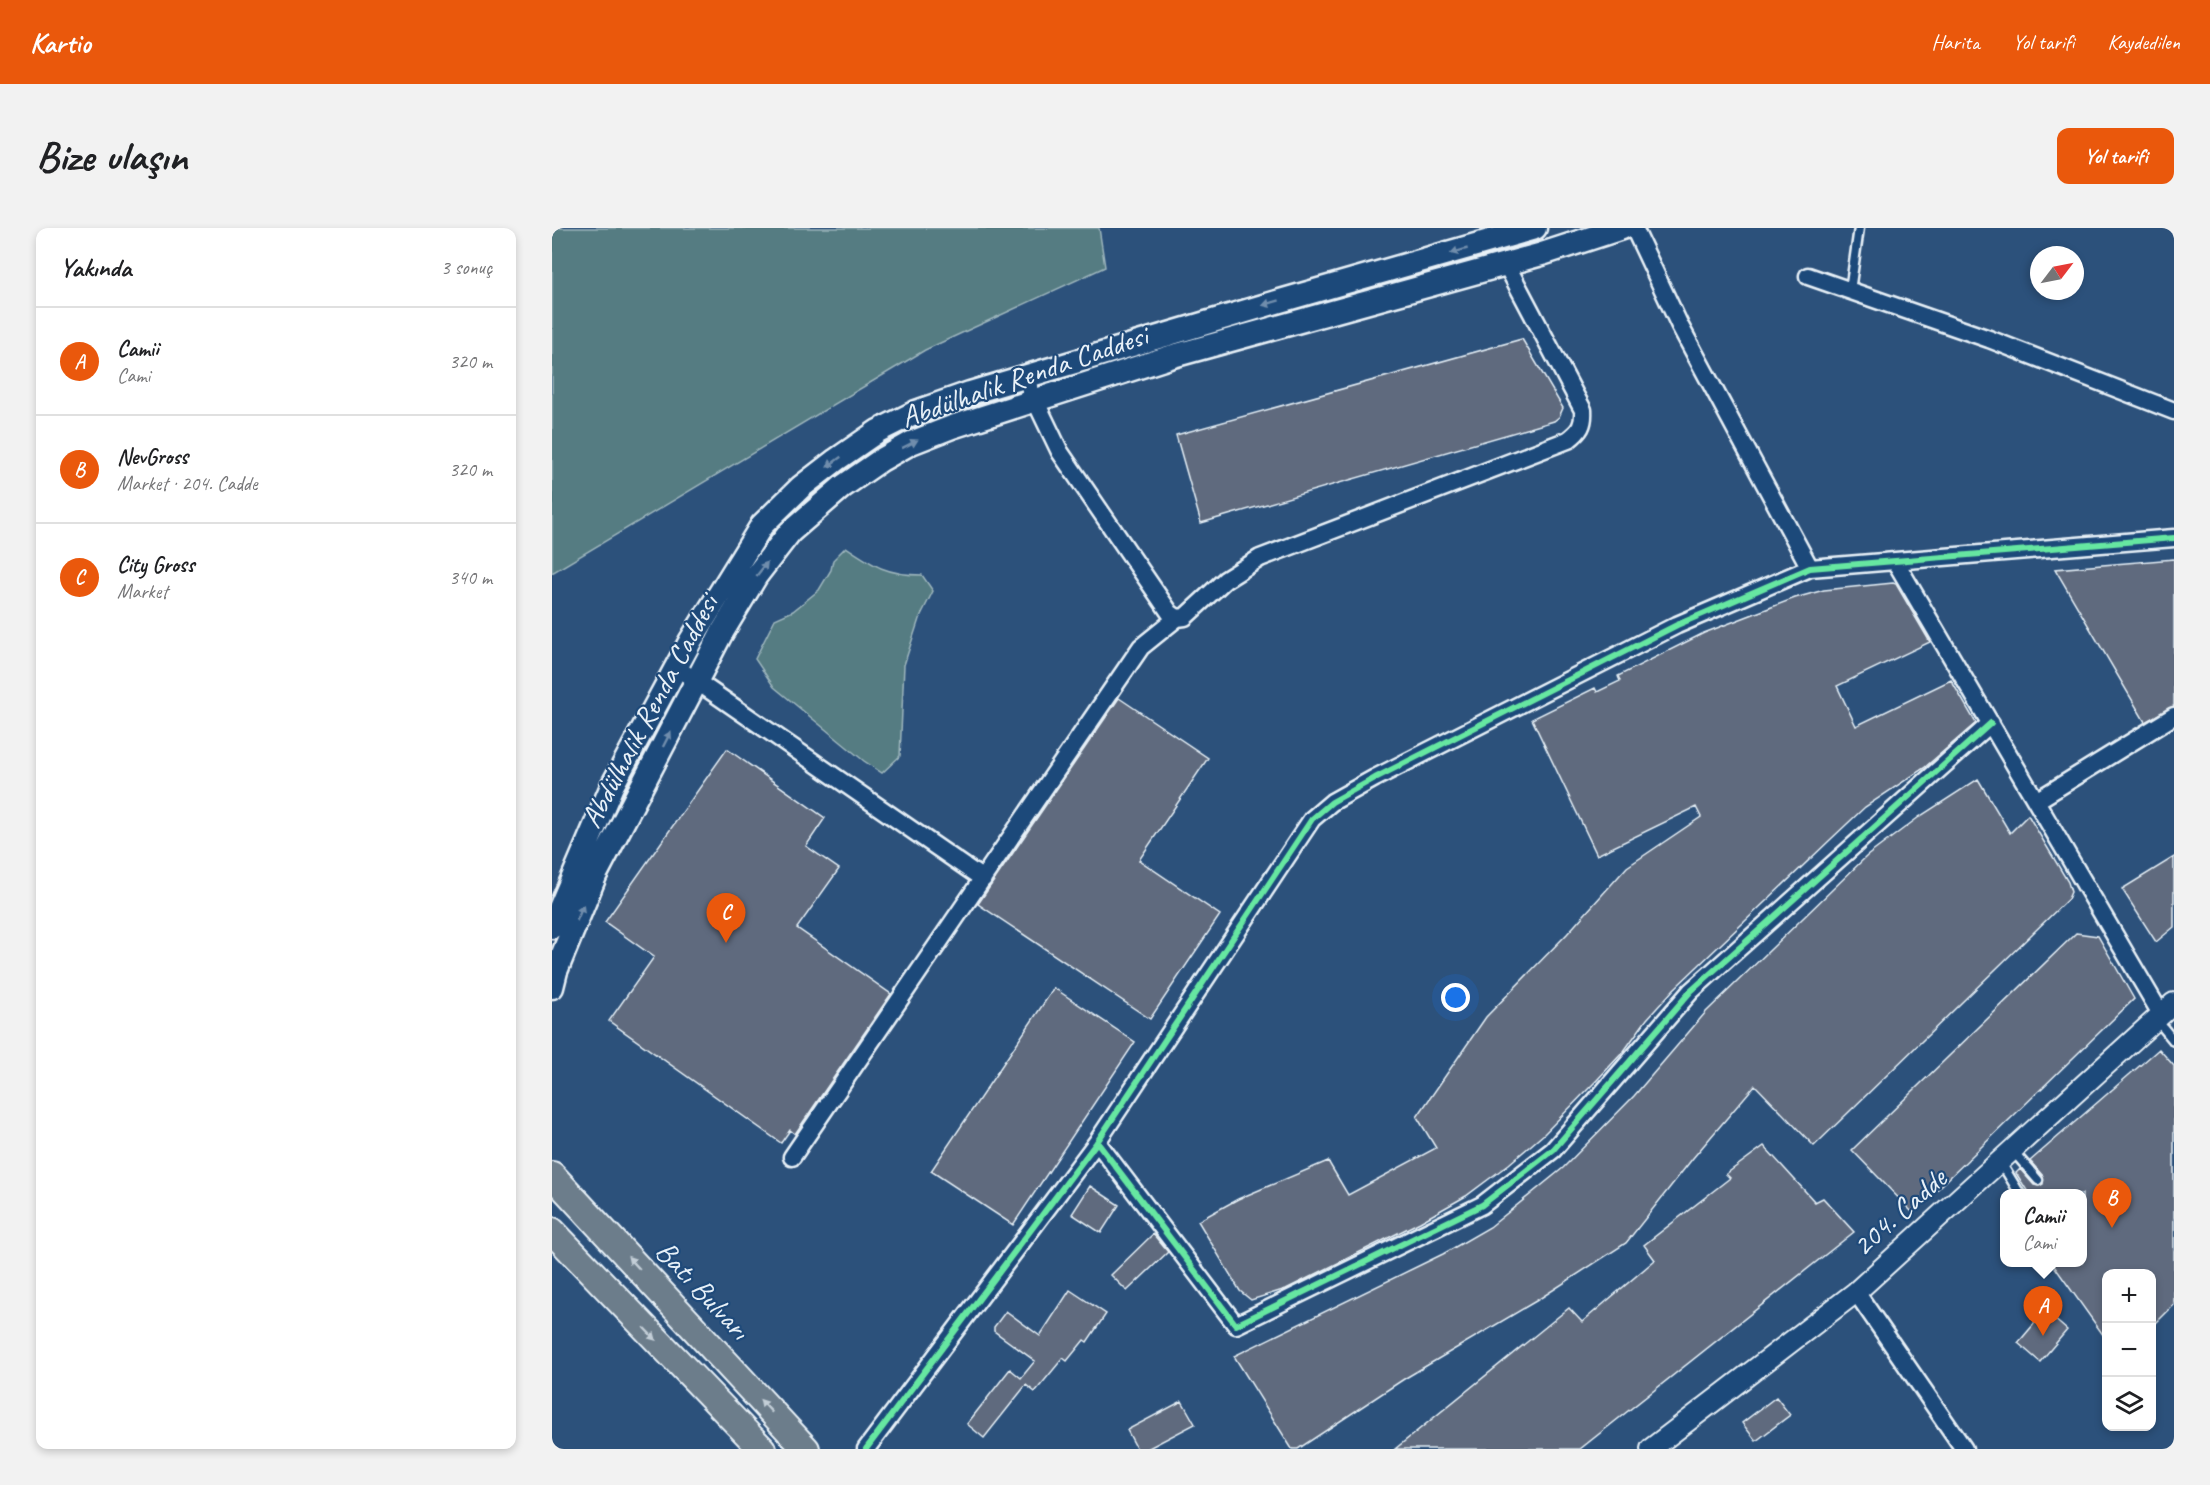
<!DOCTYPE html>
<html lang="tr">
<meta charset="utf-8">
<style>
:root{--surface:#fff;--page:#f2f2f2;--text:#202124;--muted:#757577;--line:#e0e0e0;--accent:#ea580c}
body{margin:0;font-family:Caveat,sans-serif;background:var(--page);color:var(--text)}
.controls{position:absolute;right:18px;bottom:18px;display:grid;overflow:hidden;border-radius:12px;box-shadow:0 3px 9px #0003}
.controls button{width:54px;height:54px;display:grid;place-items:center;padding:0;border:0;border-bottom:2px solid var(--line);background:var(--surface);color:var(--text);font:30px sans-serif}
.compass{position:absolute;left:1478px;top:18px;width:54px;height:54px;border-radius:50%;background:var(--surface);box-shadow:0 3px 9px #0003;rotate:58deg}
.you{position:absolute;left:904px;top:770px;width:21px;height:21px;margin:-15px;border:4px solid #fff;border-radius:50%;background:#1a73e8;box-shadow:0 0 0 9px #1a73e833}
.badge{display:grid;place-items:center;width:39px;height:39px;border-radius:50%;background:var(--accent);color:#fff;font-size:20px;font-weight:700}
.pin{position:absolute;translate:-50% -50px;filter:drop-shadow(0 2px 3px #0008)}
.pin::after{content:'';position:absolute;top:32px;width:21px;height:18px;background:inherit;clip-path:polygon(0 0,100% 0,50% 100%)}
.popup{position:absolute;left:1448px;top:961px;width:87px;height:78px;box-sizing:border-box;display:grid;place-content:center;border-radius:12px;background:var(--surface);filter:drop-shadow(0 2px 4px #0005);font-size:20px;white-space:nowrap;color:var(--muted)}
.popup b{font-size:22px;color:var(--text)}
.popup::after{content:'';position:absolute;left:50%;top:100%;margin-left:-12px;border:12px solid transparent;border-top-color:var(--surface)}
.list{margin:0;padding:0;list-style:none}
h2{display:flex;justify-content:space-between;align-items:center;height:78px;margin:0;padding:0 24px;font-size:26px}
h2 small{font-size:20px;font-weight:400;color:var(--muted)}
.list li{display:grid;grid-template-columns:39px 1fr auto;gap:18px;align-items:center;box-sizing:border-box;height:108px;padding:0 24px;border-top:2px solid var(--line)}
.list b{display:block;font-size:22px;white-space:nowrap}
.list p{margin:0;font-size:20px;white-space:nowrap;color:var(--muted)}
.list em{font-size:20px;font-style:normal;color:var(--muted)}
.icon{flex:none;width:33px;height:33px;fill:none;stroke:currentColor;stroke-width:2;stroke-linecap:round;stroke-linejoin:round}
.map{position:relative;flex:none;width:1622px;height:1221px;overflow:hidden;border-radius:12px}
header{display:flex;align-items:center;gap:36px;box-sizing:border-box;height:84px;padding:0 30px;background:var(--accent);color:#fff}
header strong{font-size:28px}
nav{display:flex;gap:33px;margin-inline-start:auto;font-size:21px}
.intro{display:flex;align-items:center;justify-content:space-between;box-sizing:border-box;height:144px;padding:0 36px}
h1{margin:0;font-size:42px}
.button{padding:15px 27px;border-radius:12px;background:var(--accent);color:#fff;font-size:21px;font-weight:700}
main{display:flex;gap:36px;padding:0 36px}
aside{flex:1;background:var(--surface);border-radius:12px;box-shadow:0 3px 9px #0003}
.map>svg:first-child{display:block}
.green{fill:#557c82;stroke:#9eb6bd;stroke-width:1.5}
.building{fill:#5e6b7e;stroke:#e8f1f8;stroke-width:1.5}
.lines{fill:none;stroke-linecap:round;stroke-linejoin:round}
.service-casing{stroke:#e8f1f8;stroke-width:13}
.minor-casing{stroke:#e8f1f8;stroke-width:21}
.tertiary-casing{stroke:#e8f1f8;stroke-width:24}
.secondary-casing{stroke:#e8f1f8;stroke-width:27}
.primary-casing{stroke:#e8f1f8;stroke-width:30}
.service{stroke:#1f4a7a;stroke-width:8}
.minor{stroke:#1f4a7a;stroke-width:16}
.tertiary{stroke:#1f4a7a;stroke-width:20}
.secondary{stroke:#1f4a7a;stroke-width:22}
.primary{stroke:#6c7d8b;stroke-width:26}
.cycleway-casing{stroke:#1f4a7a;stroke-width:10}
.cycleway{stroke:#66e7a1;stroke-width:6}
.oneway{fill:#6f8dac}
.oneway2{fill:#c3ced7}
.labels{text-anchor:middle;stroke-width:4.5;stroke-linejoin:round;paint-order:stroke}
.street-label{font-size:30px;fill:#e8f1f8;stroke:#1f4a7a}
</style>
<header>
<strong>Kartio</strong>
<nav><a>Harita</a><a>Yol tarifi</a><a>Kaydedilen</a></nav>
</header>
<div class="intro"><h1>Bize ulaşın</h1><a class="button">Yol tarifi</a></div>
<main>
<aside>
<h2>Yakında<small>3 sonuç</small></h2>
<ul class="list">
<li><span class="badge">A</span><div><b>Camii</b><p>Cami</p></div><em>320 m</em></li>
<li><span class="badge">B</span><div><b>NevGross</b><p>Market · 204. Cadde</p></div><em>320 m</em></li>
<li><span class="badge">C</span><div><b>City Gross</b><p>Market</p></div><em>340 m</em></li>
</ul>
</aside>
<div class="map">
<svg width="1622" height="1221" viewBox="0 0 1622 1221">
<rect width="100%" height="100%" fill="#2c517b"/>
<filter id="ink" filterUnits="userSpaceOnUse"><feTurbulence type="fractalNoise" baseFrequency=".0167" numOctaves="2"/><feDisplacementMap in="SourceGraphic" scale="12" xChannelSelector="R" yChannelSelector="G"/><feConvolveMatrix kernelMatrix="1 2 1 2 8 2 1 2 1" color-interpolation-filters="sRGB"/></filter>
<g filter="url(#ink)">
<path class="green" d="M0 0H547L553 39 373 122 0 345Z
M294 319C322 338 335 347 370 347L381 363 367 391 352 437 348 528 330 545 312 533 222 459 203 431 223 391 241 383 267 362 279 342 281 332Z"/>
<path class="building" d="M970 111 1011 180 1007 189 1002 193 649 295 624 207Z
M1622 331V478L1593 494 1503 341Z
M1341 355 1344 356 1378 414 1285 458 1304 498 1399 452 1424 495 1372 540 1313 579 1278 612 1122 761 1095 791 1072 823 1045 852 992 906 957 936 914 968 868 994 734 1061 699 1072 688 1063 646 993 686 971 776 933 796 967 884 920 865 889 934 789 1015 706 1075 639 1149 589 1144 579 1045 627 980 491 1043 460 1045 464 1068 453 1066 448 1152 405 1243 370 1272 362Z
M567 470 656 530 587 632 668 687 598 791 426 676Z
M175 521 273 590 254 618 287 641 245 700 339 766 243 906 238 902 229 915 57 793 102 729 53 694Z
M1426 551 1458 605 1476 587 1516 654 1519 664 1516 671 1262 918 1203 857 1141 930 1074 1015 984 1073 852 1151 746 1221H740L682 1128 891 1026 938 999 1011 940 1082 868 1154 784 1315 628 1367 589Z
M1622 629V699L1604 714 1570 661Z
M1524 705 1546 708 1582 771 1361 985 1300 922Z
M502 760 583 814 461 997 379 943Z
M1607 821 1622 838V1077L1599 1100V1046H1554V1111L1500 1035H1530V966H1477L1464 945 1468 941 1482 957 1487 958 1491 956V948L1478 933Z
M1212 918 1263 974 1271 970 1302 1004 1028 1221H843L1017 1080 1030 1094 1103 1032 1092 1017 1178 950 1174 946Z
M538 958 567 977 549 1005 520 986Z
M601 1006 616 1024 575 1063 559 1047Z
M518 1062 554 1086 535 1114 532 1112 515 1133 511 1130 483 1164 474 1157 432 1210 415 1196 458 1141 469 1150 483 1133 442 1103V1099L454 1083 488 1108Z
M1493 1083 1515 1102 1488 1134 1466 1115Z
M1224 1169 1238 1187 1204 1213 1190 1195Z
M630 1173 643 1196 595 1221H585L575 1202Z"/>
<g class="lines">
<g class="service-casing">
<path id="service" d="M1298 63 1307 0
M1604 791 1622 813
M1460 922 1486 952
M1448 933 1468 966"/>
</g>
<g class="minor-casing">
<path id="minor" d="M1082 0 1128 98 1258 340
M1256 48 1437 111 1622 183
M472 149 508 224 618 385 625 390 633 389 673 352 708 330 1016 212C1028 203 1032 197 1031 182L954 36
M1343 333 1609 786
M124 439 431 651
M1484 573 1622 488
M545 914 684 1097 930 977 1001 922 1139 763 1439 495
M240 929 589 419 625 390
M1304 1064 1412 1221
M314 1221 545 914 760 591 780 574 823 550 1125 397 1258 340 1622 310"/>
</g>
<g class="tertiary-casing">
<path id="tertiary" d="M1099 1221 1304 1064 1622 775"/>
</g>
<g class="secondary-casing">
<path id="secondary" d="M0 699 60 558 139 412 210 297 249 259 284 232 326 203 364 184 418 165 728 73 983 0
M0 759 4 743 43 648 169 406 204 348 238 304 290 259 329 232 359 215 400 199 621 128 990 26 1070 0"/>
</g>
<g class="primary-casing">
<path id="primary" d="M0 947 254 1221
M0 1003 210 1221"/>
</g>
<use href="#service" class="service"/>
<use href="#minor" class="minor"/>
<use href="#tertiary" class="tertiary"/>
<use href="#secondary" class="secondary"/>
<use href="#primary" class="primary"/>
<g class="cycleway-casing">
<path id="cycleway" d="M545 914 684 1097 930 977 1001 922 1139 763 1439 495
M314 1221 545 914 760 591 780 574 823 550 1125 397 1258 340 1622 310"/>
</g>
<use href="#cycleway" class="cycleway"/>
</g>
<defs><path id="oneway-solid" d="M-6-.8H1V-3.2L6.5 0L1 3.2V.8H-6Z" transform="scale(1.5)"/></defs>
<g class="oneway">
<use href="#oneway-solid" transform="translate(907 23) rotate(164)"/>
<use href="#oneway-solid" transform="translate(719 75) rotate(163)"/>
<use href="#oneway-solid" transform="translate(358 216) rotate(-27)"/>
<use href="#oneway-solid" transform="translate(282 234) rotate(144)"/>
<use href="#oneway-solid" transform="translate(210 341) rotate(-52)"/>
<use href="#oneway-solid" transform="translate(115 511) rotate(-63)"/>
<use href="#oneway-solid" transform="translate(28 685) rotate(-67)"/>
</g>
<g class="oneway2">
<use href="#oneway-solid" transform="translate(82 1035) rotate(-133)"/>
<use href="#oneway-solid" transform="translate(98 1106) rotate(46)"/>
<use href="#oneway-solid" transform="translate(214 1178) rotate(-133)"/>
</g>
</g>
<g class="labels">
<g class="street-label">
<text transform="translate(472 148) rotate(-19)" y="10">Abdülhalik Renda Caddesi</text>
<text transform="translate(97 483) rotate(-62)" y="10">Abdülhalik Renda Caddesi</text>
<text transform="translate(1347 984) rotate(-42)" y="10">204. Cadde</text>
<text transform="translate(151 1062) rotate(47)" y="10">Batı Bulvarı</text>
</g>
</g>
</svg>
<div class="controls">
<button>+</button>
<button>−</button>
<button><svg class="icon" aria-label="layers" viewBox="0 0 24 24"><path d="M12 4l9 5-9 5-9-5zM3 14l9 5 9-5"/></svg></button>
</div>
<svg class="compass" viewBox="-18 -18 36 36"><path d="M0-13l5 13h-10z" fill="#e53935"/><path d="M0 13l5-13h-10z" fill="#757577"/></svg>
<div class="you"></div>
<div class="pin badge" style="left:1491px;top:1108px">A</div>
<div class="popup"><b>Camii</b>Cami</div>
<div class="pin badge" style="left:1560px;top:1000px">B</div>
<div class="pin badge" style="left:174px;top:715px">C</div>
</div>
</main>
